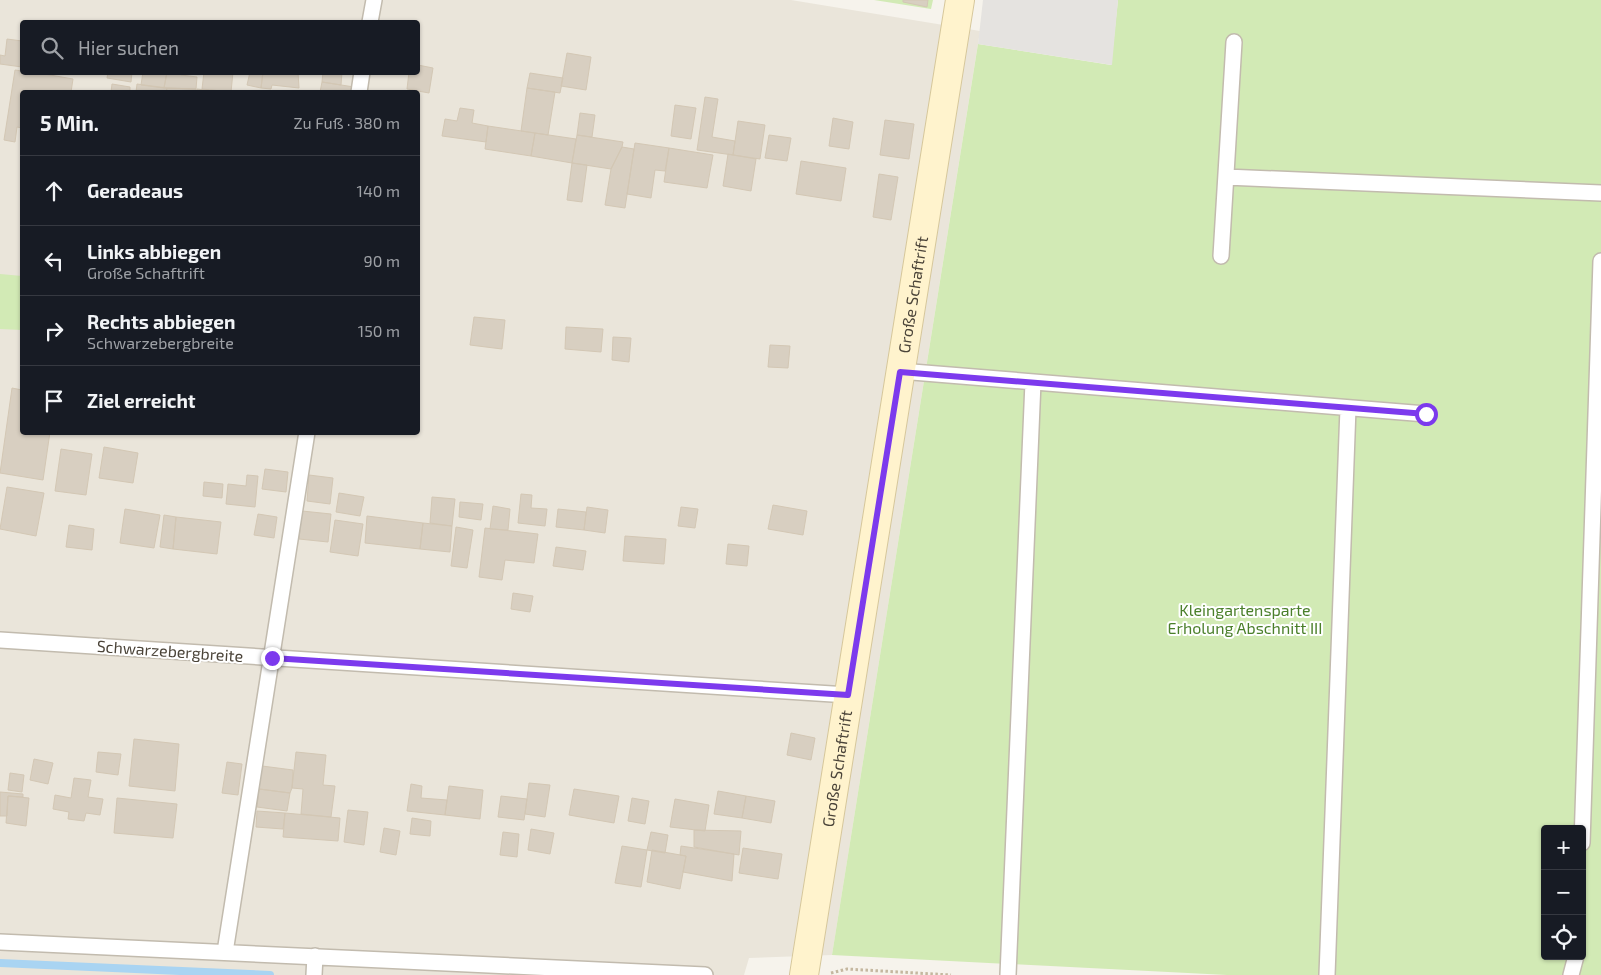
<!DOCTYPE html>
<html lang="de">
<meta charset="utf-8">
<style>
:root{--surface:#171b24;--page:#242831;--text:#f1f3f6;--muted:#9ea1a6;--line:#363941}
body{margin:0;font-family:"Exo 2",sans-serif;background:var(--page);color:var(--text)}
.controls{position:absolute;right:15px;bottom:15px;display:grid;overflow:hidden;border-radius:5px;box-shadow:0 1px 4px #0004}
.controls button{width:45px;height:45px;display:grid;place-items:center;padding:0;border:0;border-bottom:1px solid var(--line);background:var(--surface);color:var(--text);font:25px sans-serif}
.stop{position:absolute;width:15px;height:15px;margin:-11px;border:4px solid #7c3aed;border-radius:50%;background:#fff}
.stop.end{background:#7c3aed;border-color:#fff;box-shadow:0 1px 5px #0008}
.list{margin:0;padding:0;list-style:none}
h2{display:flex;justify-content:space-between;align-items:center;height:65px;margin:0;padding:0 20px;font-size:21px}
h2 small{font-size:16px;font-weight:400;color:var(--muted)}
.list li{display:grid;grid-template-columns:32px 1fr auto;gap:15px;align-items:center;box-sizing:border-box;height:70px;padding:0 20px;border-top:1px solid var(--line)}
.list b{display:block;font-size:19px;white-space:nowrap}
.list p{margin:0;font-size:16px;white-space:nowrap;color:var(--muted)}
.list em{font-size:16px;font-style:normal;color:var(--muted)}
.icon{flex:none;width:28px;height:28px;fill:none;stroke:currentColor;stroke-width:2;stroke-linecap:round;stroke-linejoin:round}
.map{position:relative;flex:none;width:1601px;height:975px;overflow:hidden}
.search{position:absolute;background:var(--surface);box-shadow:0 1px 4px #0004;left:20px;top:20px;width:400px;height:55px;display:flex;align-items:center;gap:12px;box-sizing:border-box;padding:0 18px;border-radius:5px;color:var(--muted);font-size:19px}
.panel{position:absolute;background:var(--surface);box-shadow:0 1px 4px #0004;left:20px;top:90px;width:400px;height:345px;border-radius:5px}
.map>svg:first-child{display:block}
.residential{fill:#eae5da;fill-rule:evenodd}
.green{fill:#d2eab5;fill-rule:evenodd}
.parking{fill:#e5e3e0}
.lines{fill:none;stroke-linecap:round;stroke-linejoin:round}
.stream{stroke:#a9d4f2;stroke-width:8}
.building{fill:#d8cfc1;stroke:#d3c7b4}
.lane-casing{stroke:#c2bbae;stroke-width:18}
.secondary-casing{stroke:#d6c79b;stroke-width:30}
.path{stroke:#c4b79f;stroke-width:3;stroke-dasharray:2.5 2.5;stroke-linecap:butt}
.lane{stroke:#fff;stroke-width:15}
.secondary{stroke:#fff3cd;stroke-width:28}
.route{stroke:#7c3aed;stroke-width:6}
.labels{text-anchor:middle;stroke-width:4;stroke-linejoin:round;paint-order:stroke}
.street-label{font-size:16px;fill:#4b4439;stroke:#fff}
.park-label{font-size:16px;fill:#4a7f2a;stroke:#fff}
</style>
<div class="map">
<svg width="1601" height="975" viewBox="0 0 1601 975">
<rect width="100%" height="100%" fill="#f6f3ec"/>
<path class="residential" d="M0 0H791L980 31 832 955 749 958 744 975H0ZM22 22H418V72H22ZM22 92H418V432H22Z"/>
<path class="green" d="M874 0H933L931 9Z
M1118 0H1601V975H1227L832 955 978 44 1111 65ZM1545 829H1582V956H1545Z
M0 274 22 276V330L0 329Z"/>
<path class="parking" d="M983 0H1118L1112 65 978 44Z"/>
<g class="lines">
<path class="stream" d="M0 963 270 975"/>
</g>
<path class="building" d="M903 0H928L927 7 903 2Z
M7 39 22 41V67L0 64V55L5 56Z
M567 53 591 57 586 90 561 86Z
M418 65 433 68 429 93 407 89 409 72H418Z
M15 70 22 71V72H33L73 79 71 92H22V128L17 127 15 142 4 140Z
M132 72 131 82 107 78 108 72Z
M143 72H167L164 88 141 85Z
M167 72H181V75L197 77 196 89 164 88Z
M204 72H233L231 92 202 89Z
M250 72H263L261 88 247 85Z
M263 72H298L299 88 272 85 271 89 261 88Z
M323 72H342L341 85 322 82Z
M530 73 563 78 560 93 527 88Z
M322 82 354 87 353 92H320Z
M112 84 130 87V92H111Z
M137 84 167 88 166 92H136Z
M167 88 196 89V92H166Z
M527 88 555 92 548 135 521 131Z
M197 89 222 92H197Z
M705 97 718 99 712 137 735 141 733 155 697 150Z
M675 105 696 108 691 139 671 136Z
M460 108 474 110 472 123 488 126 486 142 442 136 445 119 457 121Z
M580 113 595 115 592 137 577 135Z
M833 118 853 122 849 149 829 146Z
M885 120 914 124 909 159 880 155Z
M738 121 765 125 760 159 733 155Z
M488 126 535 133 531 156 485 149Z
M535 133 576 139 572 163 531 156Z
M577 135 623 142 622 147 611 169 572 163Z
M769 135 791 138 787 161 765 158Z
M635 143 669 148 665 171 655 170 651 198 627 194Z
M622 147 634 149 625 208 605 205 611 169Z
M669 148 713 155 707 188 664 182Z
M728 154 756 159 751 191 723 186Z
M801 161 846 168 841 201 796 194Z
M572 163 587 165 582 202 567 200Z
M879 174 898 177 891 220 873 217Z
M474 317 505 320 502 349 470 345Z
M566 327 603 329 601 352 565 349Z
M613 337 631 338 629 362 612 360Z
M770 345 790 346 788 368 768 367Z
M12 388 22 390V432H50L43 480 0 473Z
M104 447 138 453 133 483 99 478Z
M61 449 92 454 86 495 55 491Z
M265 469 288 472 286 492 262 489Z
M247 475 258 476 255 507 226 504 228 484 246 486Z
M309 475 333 478 330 504 307 501Z
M204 482 223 484 222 498 203 496Z
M7 487 44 493 36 536 0 529Z
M339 493 364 497 360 516 336 512Z
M521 494 532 495 531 508 547 509 545 526 518 523Z
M432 497 455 499 452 526 430 523Z
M460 502 483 504 481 520 459 517Z
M773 505 807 511 803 535 768 529Z
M493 506 510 509 508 530 490 529Z
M587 507 608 510 605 533 584 530Z
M681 507 698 509 695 528 678 526Z
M125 509 160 515 154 548 120 543Z
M558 509 586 512 584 530 556 527Z
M302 511 331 514 328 542 299 539Z
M258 514 277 517 274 538 254 535Z
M164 515 176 517 173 549 160 547Z
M367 516 423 523 420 549 365 543Z
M176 517 221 522 217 554 173 549Z
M335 520 363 524 358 556 330 552Z
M423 523 452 526 450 552 420 549Z
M69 525 94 529 92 550 66 547Z
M456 527 473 530 467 568 451 566Z
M485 528 538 534 534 563 505 560 502 580 479 577Z
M625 536 666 539 664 564 623 561Z
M728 544 749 546 747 566 726 564Z
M556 547 586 551 583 570 553 566Z
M513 593 533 596 530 612 511 609Z
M791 733 815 738 811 760 787 755Z
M134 739 179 744 175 791 129 786Z
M98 752 121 754 118 775 96 772Z
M296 752 326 755 323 785 335 786 331 817 301 814 303 789 292 788Z
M34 759 53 763 48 784 30 780Z
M227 762 242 764 238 795 222 793Z
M262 766 293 770 292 788 290 793 259 789Z
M10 773 24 775 22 792 8 790Z
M74 778 91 780 88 797 103 799 100 815 86 813 84 821 68 819 69 812 53 809 55 795 71 798Z
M529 783 550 785 545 817 525 814Z
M411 784 422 786 421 798 447 800 445 815 407 811Z
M449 786 483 790 480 819 445 815Z
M259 789 290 793 287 811 257 807Z
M574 789 619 796 614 823 569 815Z
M718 791 746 796 742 818 714 814Z
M0 792 23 794V797L8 796 7 816H0Z
M8 796 29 798 26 826 6 823Z
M501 796 527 799 524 820 498 817Z
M746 796 775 801 771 823 742 818Z
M117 798 177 804 173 838 114 833Z
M632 798 649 801 645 824 628 821Z
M675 799 709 805 705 831 670 827Z
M348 810 368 812 364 845 344 842Z
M257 811 285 813 283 829 256 827Z
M285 813 340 818 338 841 283 837Z
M412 818 431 821 430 836 410 834Z
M384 828 400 831 396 855 380 852Z
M531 829 554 833 550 854 528 850Z
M694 830 741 831 739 855 694 847Z
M503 832 519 834 517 857 500 855Z
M651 832 668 835 665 853 647 850Z
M622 846 647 850 641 887 615 883Z
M681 846 734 854 732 881 683 872 686 856 680 855Z
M743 848 782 854 778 879 739 873Z
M652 850 686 856 680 889 647 882Z"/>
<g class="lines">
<g class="lane-casing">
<path id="lane" d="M370 22 374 0
M359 92 362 72
M1226 177 1601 193
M1221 256 1234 42
M900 371 1426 414
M0 640 848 695
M1582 843 1601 261
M0 942 705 975
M225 952 307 432
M314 975 315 956
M1008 975 1033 382
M1327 975 1348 408
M1571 975 1576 956"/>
</g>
<g class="secondary-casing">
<g id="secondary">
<path id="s1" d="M804 975 960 0"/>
</g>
</g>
<path class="path" d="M831 973 847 969 951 975"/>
<use href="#lane" class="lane"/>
<use href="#secondary" class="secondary"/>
</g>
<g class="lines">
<path class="route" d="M272 658 848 695 900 372 1426 414"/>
</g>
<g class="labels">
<g class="street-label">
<text dy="6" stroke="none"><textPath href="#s1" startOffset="689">Große Schaftrift</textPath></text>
<text transform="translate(170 651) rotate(4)" y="6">Schwarzebergbreite</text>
<text dy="6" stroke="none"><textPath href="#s1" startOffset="209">Große Schaftrift</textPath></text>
</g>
<g class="park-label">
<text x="1245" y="616">Kleingartensparte<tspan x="1245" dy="18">Erholung Abschnitt III</tspan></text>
</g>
</g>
</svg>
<div class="controls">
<button>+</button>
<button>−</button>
<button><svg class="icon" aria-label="locate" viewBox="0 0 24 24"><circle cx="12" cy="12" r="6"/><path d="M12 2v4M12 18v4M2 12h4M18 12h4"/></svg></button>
</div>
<div class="stop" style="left:1426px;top:414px"></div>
<div class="stop end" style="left:272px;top:658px"></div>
<div class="search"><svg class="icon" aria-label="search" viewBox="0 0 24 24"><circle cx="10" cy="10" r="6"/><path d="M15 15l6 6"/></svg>Hier suchen</div>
<section class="panel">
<h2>5 Min.<small>Zu Fuß · 380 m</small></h2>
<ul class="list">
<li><svg class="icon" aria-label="ahead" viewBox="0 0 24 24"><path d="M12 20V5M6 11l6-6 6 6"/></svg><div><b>Geradeaus</b></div><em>140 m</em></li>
<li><svg class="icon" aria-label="left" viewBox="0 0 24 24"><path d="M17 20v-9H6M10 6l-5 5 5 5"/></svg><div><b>Links abbiegen</b><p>Große Schaftrift</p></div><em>90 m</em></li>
<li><svg class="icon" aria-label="right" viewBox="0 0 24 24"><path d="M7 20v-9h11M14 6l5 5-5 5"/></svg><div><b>Rechts abbiegen</b><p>Schwarzebergbreite</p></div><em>150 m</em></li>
<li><svg class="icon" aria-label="arrive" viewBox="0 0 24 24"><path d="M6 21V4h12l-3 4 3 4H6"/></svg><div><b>Ziel erreicht</b></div></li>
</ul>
</section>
</div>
